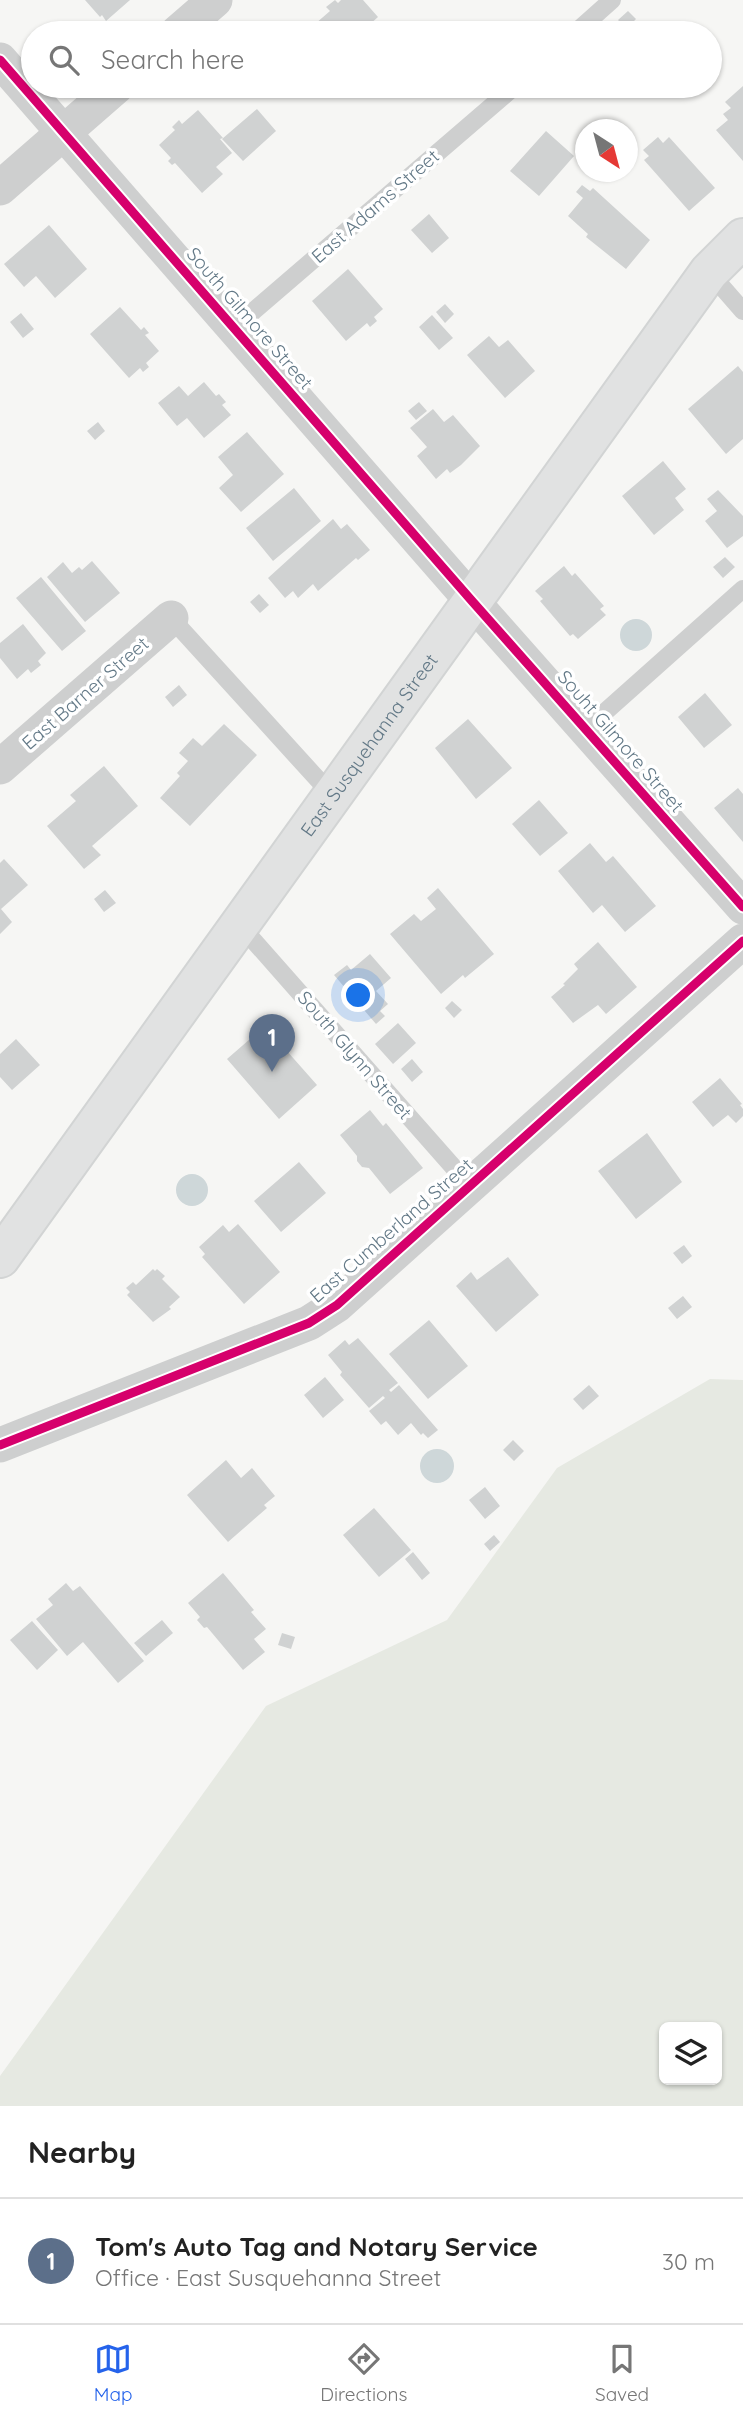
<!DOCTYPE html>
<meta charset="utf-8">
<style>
:root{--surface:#fff;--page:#f6f6f6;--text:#222;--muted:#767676;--line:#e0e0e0;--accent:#2563eb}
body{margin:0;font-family:Quicksand,sans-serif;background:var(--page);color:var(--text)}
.controls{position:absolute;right:21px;bottom:21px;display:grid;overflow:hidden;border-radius:10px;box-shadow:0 2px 5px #0004}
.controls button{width:63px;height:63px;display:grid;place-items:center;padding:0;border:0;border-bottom:2px solid var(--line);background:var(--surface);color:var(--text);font:35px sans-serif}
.compass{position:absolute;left:575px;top:119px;width:63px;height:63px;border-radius:50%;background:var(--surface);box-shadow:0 2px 5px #0004;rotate:144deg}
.you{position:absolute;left:359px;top:996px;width:24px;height:24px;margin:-18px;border:5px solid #fff;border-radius:50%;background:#1a73e8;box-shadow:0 0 0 10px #1a73e833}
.badge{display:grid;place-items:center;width:46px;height:46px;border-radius:50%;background:var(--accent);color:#fff;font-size:23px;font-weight:700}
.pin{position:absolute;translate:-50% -58px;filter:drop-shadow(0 2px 4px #0008)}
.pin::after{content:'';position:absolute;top:37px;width:24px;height:21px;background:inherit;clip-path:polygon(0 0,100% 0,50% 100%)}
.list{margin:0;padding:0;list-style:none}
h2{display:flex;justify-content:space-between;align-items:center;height:91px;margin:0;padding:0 28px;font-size:30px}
h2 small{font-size:23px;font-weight:400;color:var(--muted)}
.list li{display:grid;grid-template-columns:46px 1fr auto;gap:21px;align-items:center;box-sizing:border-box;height:126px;padding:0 28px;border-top:2px solid var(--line)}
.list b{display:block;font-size:26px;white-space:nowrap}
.list p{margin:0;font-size:23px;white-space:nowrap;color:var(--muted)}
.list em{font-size:23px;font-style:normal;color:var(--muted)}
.icon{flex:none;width:38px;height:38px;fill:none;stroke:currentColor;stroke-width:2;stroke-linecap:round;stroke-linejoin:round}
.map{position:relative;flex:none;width:743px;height:2106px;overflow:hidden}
.search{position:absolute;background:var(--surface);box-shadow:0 2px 5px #0004;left:21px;right:21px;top:21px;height:77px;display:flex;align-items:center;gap:18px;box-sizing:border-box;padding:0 24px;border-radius:38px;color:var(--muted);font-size:26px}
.sheet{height:217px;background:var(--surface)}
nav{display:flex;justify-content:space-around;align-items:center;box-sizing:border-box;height:98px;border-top:2px solid var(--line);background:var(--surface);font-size:19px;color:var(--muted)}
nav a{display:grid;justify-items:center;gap:4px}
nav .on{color:var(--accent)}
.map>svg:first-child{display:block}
.green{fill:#e6e9e2;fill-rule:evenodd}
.water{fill:#ced7d9}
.building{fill:#d0d2d2}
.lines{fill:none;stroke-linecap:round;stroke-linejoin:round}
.secondary-casing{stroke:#d2d4d4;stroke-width:42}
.service{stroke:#cecfcf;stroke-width:18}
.minor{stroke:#cecfcf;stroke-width:35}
.secondary{stroke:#e1e2e2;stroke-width:38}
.cycleway-casing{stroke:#fff;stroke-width:13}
.cycleway{stroke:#d6006c;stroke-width:9}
.labels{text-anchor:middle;stroke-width:7;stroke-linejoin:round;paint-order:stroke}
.street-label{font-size:19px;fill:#637987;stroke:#fff}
</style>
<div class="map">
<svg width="743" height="2106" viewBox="0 0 743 2106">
<rect width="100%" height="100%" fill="#f6f6f4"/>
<path class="green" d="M710 1379 743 1380V2106H0V2076L266 1706 447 1620 557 1468ZM664 2027H717V2080H664Z"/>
<path class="water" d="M620 635a16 16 0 1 1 32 0a16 16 0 1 1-32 0Z
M176 1190a16 16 0 1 1 32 0a16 16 0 1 1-32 0Z
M420 1466a17 17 0 1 1 34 0a17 17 0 1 1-34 0Z"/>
<path class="building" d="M85 0H130L106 21 102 15 100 17Z
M335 0 338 3 341 0H363L378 17 360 33H324L315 24 330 11 326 7Z
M628 11 636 19 626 29 618 20Z
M743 86V161L716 130 728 120 723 114 731 108 725 102Z
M257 109 276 131 243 161 222 139Z
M198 110 223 138 220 139 232 153 216 167 223 174 202 193 175 163 172 165 168 161 171 158 159 145 175 130 172 127 179 120 182 124Z
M546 131 574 156 539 196 510 171Z
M658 137 663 143 669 137 715 188 689 211 644 160 649 156 643 150Z
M582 185 590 191 593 188 650 240 626 269 586 237 588 234 568 216 583 198 576 192Z
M429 214 449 238 432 253 411 230Z
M49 225 87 269 55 298 36 276 24 287 4 264Z
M348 269 383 309 374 317 377 321 370 327 367 323 346 341 312 301Z
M445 304 454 314 445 323 436 312Z
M120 307 141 330 144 327 149 333 145 335 159 351 146 363 149 367 143 372 140 368 129 378 90 334Z
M21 313 34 329 23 338 10 322Z
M432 315 453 338 439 350 419 327Z
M489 336 499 347 508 340 535 371 505 398 467 355Z
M738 366 743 372V439L726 454 688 409Z
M204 382 216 396 219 394 226 402 222 405 231 415 204 438 187 418 177 426 158 403 179 386 188 396Z
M419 402 427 411 416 420 408 411Z
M433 409 444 422 453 415 480 446 461 465 450 473 447 469 436 479 417 456 427 447 410 428Z
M98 422 105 431 95 440 87 431Z
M247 432 284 474 241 512 219 488 233 475 218 457Z
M663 461 686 489 675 498 684 510 654 535 622 496Z
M294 488 321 521 273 561 246 528Z
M718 490 743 516V536L727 548 705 521 717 511 707 499Z
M333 519 341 529 347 524 370 550 358 560 356 558 318 591 313 584 298 598 293 591 285 598 268 578Z
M725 557 735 567 723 578 713 567Z
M92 561 120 593 85 622 47 577 63 562 72 573 79 567 82 570Z
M564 566 572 576 575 573 604 606 600 609 606 615 578 639 573 634 570 636 540 601 543 599 535 591Z
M41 577 86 631 62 651 16 598Z
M259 594 269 605 260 613 250 602Z
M23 624 46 653 38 661 41 665 31 673 28 669 17 679 0 658V643Z
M179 685 187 695 173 707 165 697Z
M705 693 732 725 704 748 678 717Z
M468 719 512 768 476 799 435 748Z
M224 724 257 755 190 826 160 798 180 776 177 773 188 761 179 753 193 738 202 746Z
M104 766 138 806 92 846 101 855 84 869 47 826 76 801 70 795Z
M738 788 743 794V842L714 808Z
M539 800 568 833 540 856 512 824Z
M590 843 606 862 613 856 656 906 625 932 602 905 593 913 558 871Z
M4 859 28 885 1 909 12 922 0 934V863Z
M438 888 494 954 465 978 463 975 441 994 390 934 414 914 421 921 436 909 427 898Z
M105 890 116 903 104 912 94 899Z
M598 942 637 987 606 1014 598 1005 573 1023 551 997 565 985 563 984 578 969 574 964Z
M370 954 391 978 376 991 388 1004 380 1011 385 1016 376 1024 334 975 347 965 351 970Z
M452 1001 462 1010 454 1018 445 1008Z
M398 1023 416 1043 393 1064 375 1044Z
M16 1039 40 1065 12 1090 0 1077V1054Z
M250 1039 264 1055 279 1042 317 1085 279 1119 227 1059Z
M412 1059 423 1072 412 1082 401 1069Z
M720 1078 742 1104 740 1105 743 1109V1116L736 1123 728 1115 713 1127 692 1102Z
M370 1110 383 1126 386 1123 423 1168 390 1194 369 1168 362 1167 357 1161V1156L340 1135Z
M647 1133 682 1182 636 1219 598 1171Z
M299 1162 326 1193 281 1232 254 1201Z
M238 1224 280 1272 244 1304 202 1257 205 1254 199 1247 223 1225 229 1232Z
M684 1245 692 1256 682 1264 673 1253Z
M508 1257 539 1295 496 1332 456 1286 471 1272 477 1280Z
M153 1269 155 1271 157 1269 165 1276 162 1279 180 1297 169 1307 171 1309 153 1322 127 1295 130 1292 126 1288 133 1282 136 1285Z
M683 1296 692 1307 677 1319 668 1308Z
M429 1320 468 1366 428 1399 389 1354Z
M358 1338 398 1383 389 1390 391 1392 399 1385 438 1430 428 1438 423 1433 421 1435 411 1423 398 1435 386 1421 381 1425 369 1411 385 1398 383 1396 369 1408 340 1375 342 1372 328 1355 345 1340 349 1345Z
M325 1377 344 1400 323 1418 304 1395Z
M589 1385 599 1396 583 1410 573 1399Z
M513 1440 524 1451 514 1461 503 1450Z
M226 1460 241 1478 252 1468 275 1496 264 1505 267 1508 228 1542 187 1495Z
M485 1487 500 1506 485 1519 469 1500Z
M374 1508 411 1550 379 1577 343 1535Z
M494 1535 500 1542 490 1551 484 1544Z
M413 1552 430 1573 422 1580 405 1559Z
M223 1573 254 1610 251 1612 266 1629 254 1639 265 1652 243 1670 207 1627 204 1628 197 1620 200 1617 188 1603Z
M66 1583 73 1591 80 1586 144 1661 118 1683 83 1642 67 1656 36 1619 53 1605 48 1599Z
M162 1620 173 1633 146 1656 134 1643Z
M32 1621 58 1650 37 1670 10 1640Z
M282 1633 295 1637 291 1649 278 1645Z"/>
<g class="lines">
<g class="secondary-casing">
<g id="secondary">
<path id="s1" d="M0 1258 709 272 743 238"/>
</g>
</g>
<path class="service" d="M575 33 612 0
M709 272 743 311
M235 327 515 86
M171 618 332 795
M587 728 743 589
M239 924 470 1186"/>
<path class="minor" d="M177 33 215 0
M0 60 472 601 743 907
M0 188 117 86
M0 767 171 618
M0 1445 309 1323 337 1305 743 941"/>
<use href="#secondary" class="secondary"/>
<g class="cycleway-casing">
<path id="cycleway" d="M0 60 472 601 743 907
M0 1445 309 1323 337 1305 743 941"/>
</g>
<use href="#cycleway" class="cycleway"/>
</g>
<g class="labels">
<g class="street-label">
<text transform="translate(375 206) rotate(-41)" y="7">East Adams Street</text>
<text transform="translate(250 318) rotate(49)" y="7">South Gilmore Street</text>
<text transform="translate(85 693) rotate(-41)" y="7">East Barner Street</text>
<text transform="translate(621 741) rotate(49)" y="7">Souht Gilmore Street</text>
<text dy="7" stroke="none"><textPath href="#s1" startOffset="632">East Susquehanna Street</textPath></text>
<text transform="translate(355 1055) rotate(49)" y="7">South Glynn Street</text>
<text transform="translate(391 1230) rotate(-41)" y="7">East Cumberland Street</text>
</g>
</g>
</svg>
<div class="controls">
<button><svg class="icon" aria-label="layers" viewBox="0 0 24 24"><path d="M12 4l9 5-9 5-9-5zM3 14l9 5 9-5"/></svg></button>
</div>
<svg class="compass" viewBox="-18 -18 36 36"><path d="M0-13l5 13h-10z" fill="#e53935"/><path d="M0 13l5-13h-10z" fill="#767676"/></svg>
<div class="you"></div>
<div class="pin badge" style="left:272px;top:1072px;background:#5c6f8a">1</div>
<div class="search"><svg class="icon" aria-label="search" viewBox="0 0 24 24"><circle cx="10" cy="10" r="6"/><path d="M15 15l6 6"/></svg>Search here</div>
</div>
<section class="sheet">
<h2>Nearby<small></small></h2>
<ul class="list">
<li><span class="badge" style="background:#5c6f8a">1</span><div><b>Tom's Auto Tag and Notary Service</b><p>Office · East Susquehanna Street</p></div><em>30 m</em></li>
</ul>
</section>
<nav>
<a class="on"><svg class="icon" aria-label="map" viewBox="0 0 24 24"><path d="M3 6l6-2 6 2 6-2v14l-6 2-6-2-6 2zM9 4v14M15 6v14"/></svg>Map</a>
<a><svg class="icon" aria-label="directions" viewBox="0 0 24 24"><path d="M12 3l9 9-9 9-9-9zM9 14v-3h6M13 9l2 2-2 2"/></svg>Directions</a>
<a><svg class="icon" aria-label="saved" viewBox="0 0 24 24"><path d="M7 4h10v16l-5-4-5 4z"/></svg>Saved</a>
</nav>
